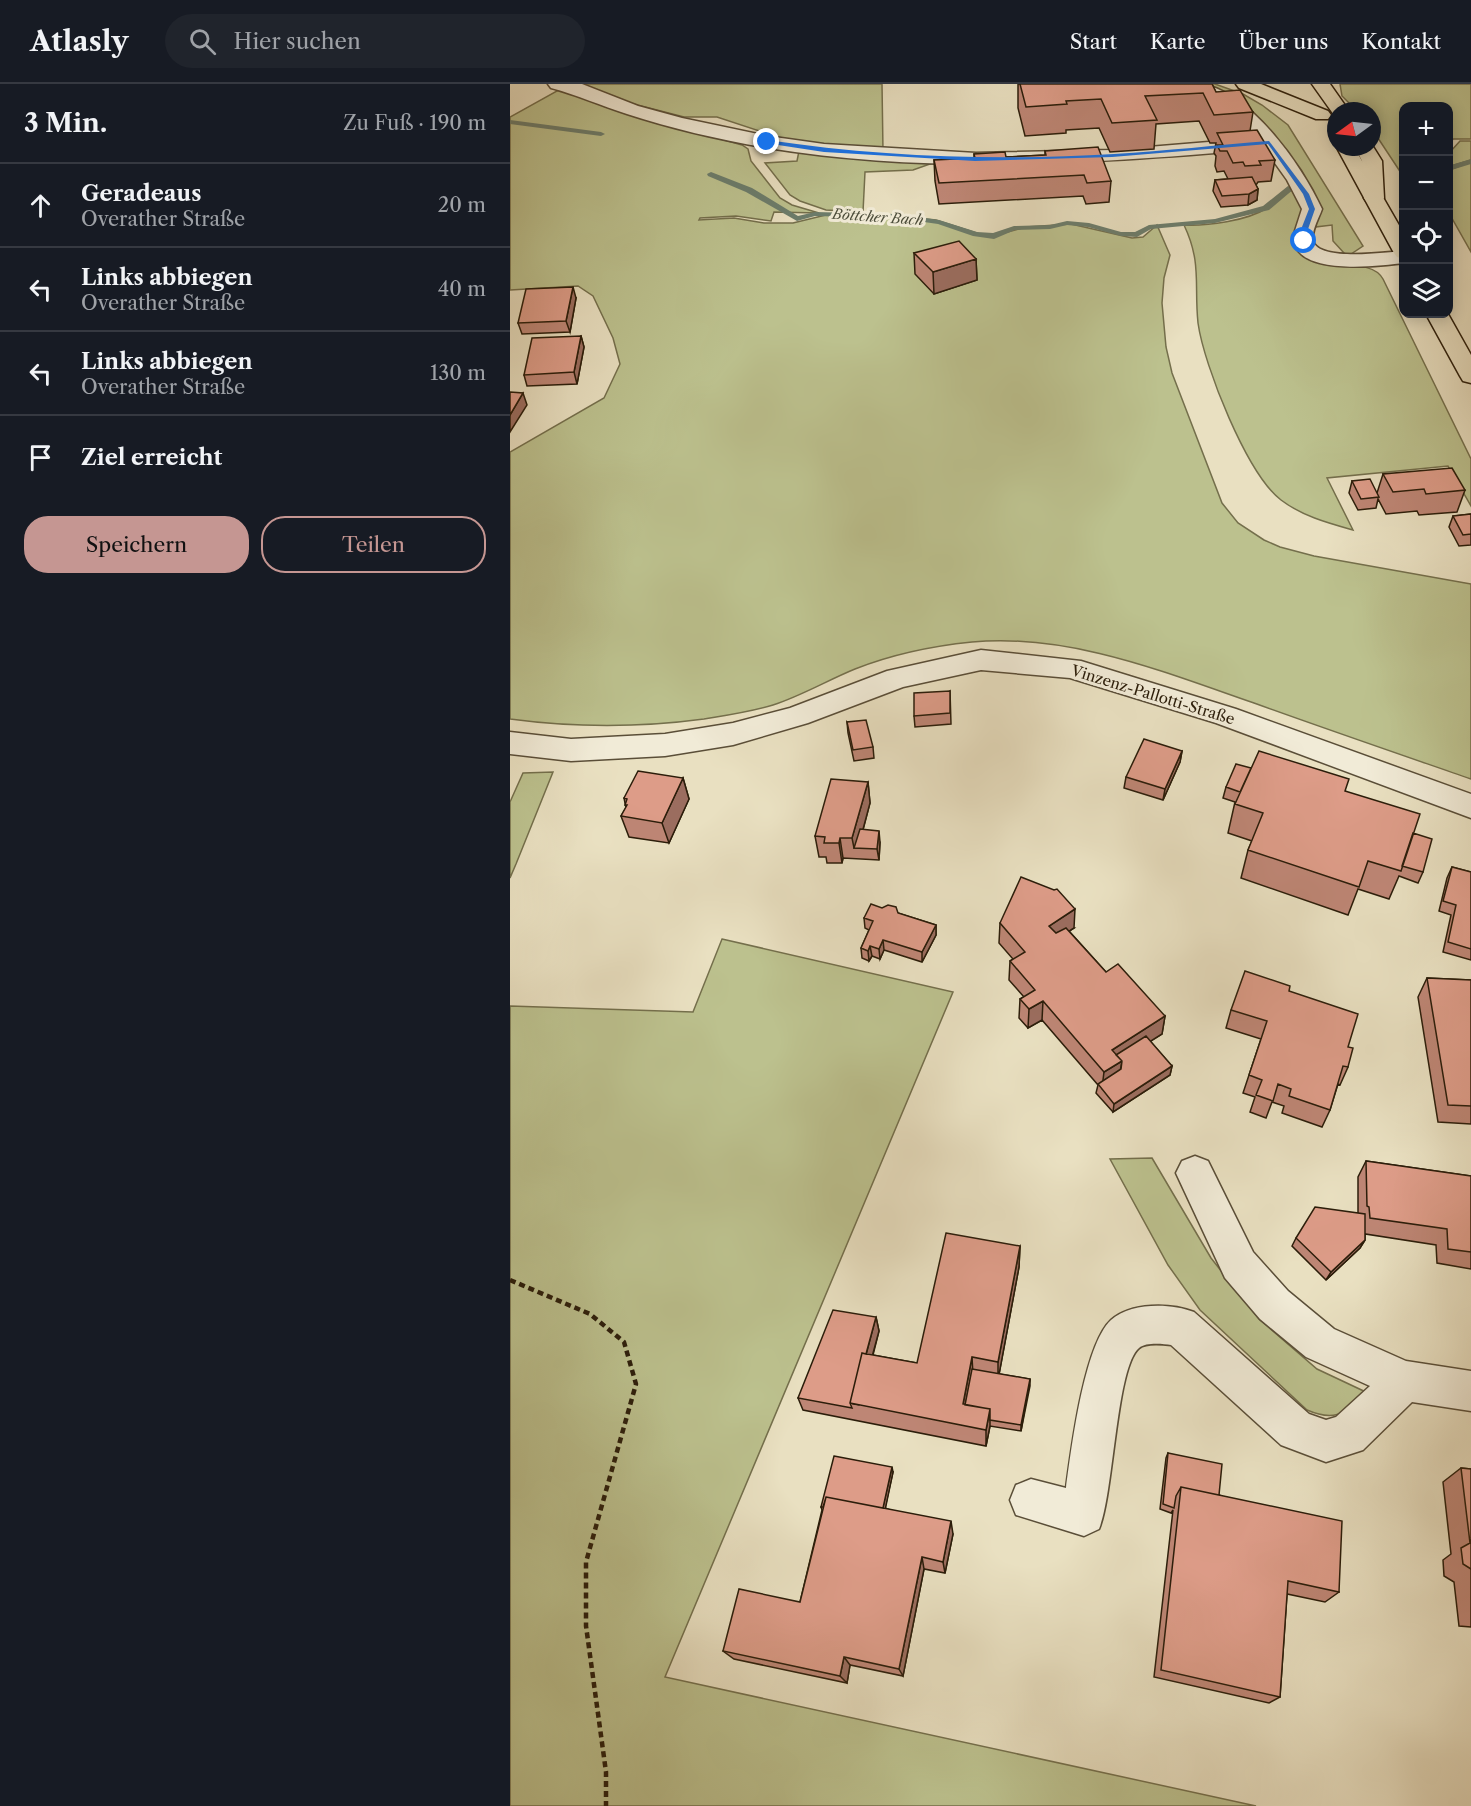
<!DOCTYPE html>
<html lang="de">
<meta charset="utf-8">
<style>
:root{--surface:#171b24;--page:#20242c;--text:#f1f3f6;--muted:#9ea1a6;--line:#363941;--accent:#c59692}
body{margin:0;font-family:"Libre Caslon Text",serif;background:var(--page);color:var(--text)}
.controls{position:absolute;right:18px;top:18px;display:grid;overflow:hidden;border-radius:12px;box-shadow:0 3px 15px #0003}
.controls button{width:54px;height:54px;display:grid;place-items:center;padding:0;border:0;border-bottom:2px solid var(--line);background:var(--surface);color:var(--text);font:30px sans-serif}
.compass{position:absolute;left:817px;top:18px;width:54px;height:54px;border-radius:50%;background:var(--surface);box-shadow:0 3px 15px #0003;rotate:255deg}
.stop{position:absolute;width:18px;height:18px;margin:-14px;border:4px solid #1a73e8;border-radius:50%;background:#fff}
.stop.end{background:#1a73e8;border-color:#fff;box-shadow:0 2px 6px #0008}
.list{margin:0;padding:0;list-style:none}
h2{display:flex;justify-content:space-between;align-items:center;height:78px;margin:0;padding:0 24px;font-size:26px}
h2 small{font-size:20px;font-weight:400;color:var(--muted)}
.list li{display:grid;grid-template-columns:39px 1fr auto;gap:18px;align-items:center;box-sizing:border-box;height:84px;padding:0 24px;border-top:2px solid var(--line)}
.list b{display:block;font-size:22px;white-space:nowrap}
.list p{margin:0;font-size:20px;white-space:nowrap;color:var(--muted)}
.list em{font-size:20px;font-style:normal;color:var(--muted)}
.actions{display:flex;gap:12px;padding:18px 24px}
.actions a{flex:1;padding:14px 0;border:2px solid var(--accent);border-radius:24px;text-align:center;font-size:21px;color:var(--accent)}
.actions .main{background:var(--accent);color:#111}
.icon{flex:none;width:33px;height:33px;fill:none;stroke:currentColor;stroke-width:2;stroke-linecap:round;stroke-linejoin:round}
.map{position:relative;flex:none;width:961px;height:1722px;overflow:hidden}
header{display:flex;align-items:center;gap:36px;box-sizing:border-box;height:84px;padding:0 30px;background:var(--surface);border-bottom:2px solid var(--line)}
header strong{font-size:28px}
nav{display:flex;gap:33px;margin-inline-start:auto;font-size:21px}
.search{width:420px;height:54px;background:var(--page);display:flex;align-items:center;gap:15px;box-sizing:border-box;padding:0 21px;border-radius:33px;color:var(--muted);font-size:22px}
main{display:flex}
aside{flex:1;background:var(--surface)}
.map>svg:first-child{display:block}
.green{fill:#bcc18e;stroke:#746f4c;stroke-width:1.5}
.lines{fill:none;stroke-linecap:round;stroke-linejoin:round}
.stream{fill:#6c7d6c;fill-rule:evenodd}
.minor-casing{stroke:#5a4e38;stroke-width:3}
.major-casing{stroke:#2b1d0a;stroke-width:3}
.highway-casing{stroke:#2b1d0a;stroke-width:3}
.path{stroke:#2b1d0a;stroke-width:4.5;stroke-dasharray:6 4;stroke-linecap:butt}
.minor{fill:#f1ebd7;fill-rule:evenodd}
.major{fill:#e9e0c1;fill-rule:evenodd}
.highway{fill:#e9e0c1;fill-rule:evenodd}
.wall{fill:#be8675;stroke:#2b1d0a;stroke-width:1.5}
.shaded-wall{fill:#9b6d5f;stroke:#2b1d0a;stroke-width:1.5}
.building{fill:#dd9c88;stroke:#2b1d0a;stroke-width:1.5}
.route{fill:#1a73e8}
.labels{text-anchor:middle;stroke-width:6;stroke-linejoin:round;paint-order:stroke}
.far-water-label{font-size:14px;font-style:italic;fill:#4c4d3b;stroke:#f1ebd7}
.street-label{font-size:15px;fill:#2b1d0a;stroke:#f1ebd7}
</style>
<header>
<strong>Atlasly</strong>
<div class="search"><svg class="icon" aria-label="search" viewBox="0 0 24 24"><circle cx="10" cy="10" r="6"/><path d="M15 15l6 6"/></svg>Hier suchen</div>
<nav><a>Start</a><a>Karte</a><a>Über uns</a><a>Kontakt</a></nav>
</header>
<main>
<aside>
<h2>3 Min.<small>Zu Fuß · 190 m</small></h2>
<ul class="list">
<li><svg class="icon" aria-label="ahead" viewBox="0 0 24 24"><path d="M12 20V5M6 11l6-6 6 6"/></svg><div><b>Geradeaus</b><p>Overather Straße</p></div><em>20 m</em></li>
<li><svg class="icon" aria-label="left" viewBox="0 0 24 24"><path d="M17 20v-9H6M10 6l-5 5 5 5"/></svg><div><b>Links abbiegen</b><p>Overather Straße</p></div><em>40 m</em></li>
<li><svg class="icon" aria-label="left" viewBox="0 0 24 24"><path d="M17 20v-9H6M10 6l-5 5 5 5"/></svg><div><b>Links abbiegen</b><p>Overather Straße</p></div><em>130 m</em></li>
<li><svg class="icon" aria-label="arrive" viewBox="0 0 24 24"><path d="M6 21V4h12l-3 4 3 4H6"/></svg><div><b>Ziel erreicht</b></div></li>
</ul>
<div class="actions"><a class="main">Speichern</a><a>Teilen</a></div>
</aside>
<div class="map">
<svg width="961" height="1722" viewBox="0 0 961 1722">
<rect width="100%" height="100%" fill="#e9e0c1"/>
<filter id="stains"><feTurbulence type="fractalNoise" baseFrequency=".00333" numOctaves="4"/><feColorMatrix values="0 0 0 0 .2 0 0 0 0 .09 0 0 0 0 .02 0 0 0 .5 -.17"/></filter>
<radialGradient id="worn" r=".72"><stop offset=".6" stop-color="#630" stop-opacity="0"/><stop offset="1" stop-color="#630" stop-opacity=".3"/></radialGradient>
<path class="green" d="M67 0H372L373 67 274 55 207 33H174L108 16Z
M684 0H705L733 10 752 21 778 41 853 162 841 170 822 171 834 169 823 157 822 141 805 143C808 134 812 126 808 117 793 81 716 27 684 0Z
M830 0H961V55H943L939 61 938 22H894L893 92 862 45V27H847L832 12Z
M54 3 129 32 232 61 238 65 241 77 270 114 282 121 309 129 264 128 261 137 226 132 190 134 189 136 224 134 254 139H283L324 129 368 130 426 136 479 153 516 143 561 140 622 154 633 153 647 141 660 171 654 194 652 219 656 263 662 289 712 419 728 439 754 456 770 463 804 472 961 500V695C889 670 816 645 744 619 654 588 559 549 462 558 422 562 383 570 345 585 318 596 291 612 263 621 240 628 218 631 194 635 127 644 67 644 0 635V368L94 314 110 280 103 254 83 212 68 202 0 206V33Z
M950 57H961V76L941 82 940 68Z
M289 67 434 75 403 86 355 88 353 128 316 126 290 117 280 111 255 79 287 77Z
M961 78V168L939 129V86Z
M783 105C787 112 793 118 792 126 790 139 778 153 788 166 809 192 859 170 873 195L961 375V422L938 382 817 394 843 446C818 439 792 432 771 416 737 390 694 282 688 239 684 200 692 179 674 141 697 142 737 137 757 124 766 119 774 110 783 105Z
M43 688 6 780 0 794V718L13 689Z
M212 855 443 908 155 1593 746 1722H0V922L183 928Z
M642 1074 701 1174 749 1235 807 1285 860 1310C836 1327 827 1339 797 1326L690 1226 658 1181 600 1075Z"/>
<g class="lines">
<path class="stream" d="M0 36 91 48 95 50 91 52 0 40Z
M961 75V80L938 87V82Z
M201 88 242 104 288 132 305 128 386 130 429 136 467 148 483 149 504 142 540 141 557 137 579 139 611 148H625L639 141 705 135 753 122 778 102 785 104 759 126 705 139 641 145 627 153 611 152 578 143 557 141 540 145 505 146 484 155 463 152 428 140 386 134 305 132 287 137 236 108 198 92 197 90Z"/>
<g class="minor-casing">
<path id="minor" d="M38 0H72L128 22 172 34 257 52 314 60 466 69 602 66 747 54 710 22 673 4 670 0C677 0 686 0 693 0 743 11 792 82 812 125 809 134 801 147 803 157 809 178 877 168 894 167V179C867 182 785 193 783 153L792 125 777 96 755 65C590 79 423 91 258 64 211 56 163 45 117 30 91 22 68 11 41 4Z
M471 566 571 577 726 625 961 710V734L706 639 560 594 471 586 393 603 298 639 223 661 155 672 61 677 0 670V648L61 655 155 650 223 639 280 624 377 587Z
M685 1072 698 1077 743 1168 778 1207 824 1245 896 1277 961 1287V1327L902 1318 853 1366 816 1378 771 1361 661 1261C653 1260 636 1258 629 1264 606 1283 604 1409 589 1445L574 1452 506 1431 500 1416 506 1401 521 1395 556 1404C561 1367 574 1261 601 1236 621 1218 661 1219 684 1228L799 1330 816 1336 826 1333 860 1302 796 1273 750 1235 715 1194 666 1089 672 1077Z"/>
</g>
<g class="major-casing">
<path id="major" d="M726 0H751L818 27 821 31 818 35H806L729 4Z
M826 62 844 63 894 150V175L887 173 884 169Z
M916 230H938L961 271V299L953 297 950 292Z"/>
</g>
<g class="highway-casing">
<path id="highway" d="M802 0H820L839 27H826V31H824Z
M862 61 872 77 874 114 871 118H857L854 114 852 77 845 63H862Z"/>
</g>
<path class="path" d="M0 1196 80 1230 114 1258 126 1300 76 1478V1542L96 1688V1722"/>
<use href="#minor" class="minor"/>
<use href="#major" class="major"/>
<use href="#highway" class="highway"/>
</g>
<path class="wall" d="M508 0H702L706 8 743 28 740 47 765 76 761 97 748 98 746 101 748 105 747 116 738 121 711 123 703 107 705 96 718 95 714 87 707 88 705 82 706 72 704 69 706 59H700L689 37 646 40 644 65 600 68 589 44 556 46V49L515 52 508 24Z
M535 67 601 97 599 118 576 120 573 112 429 120 425 97 424 76 464 74V70L496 73 535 71Z
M404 169 466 175 467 196 424 210 405 190Z
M66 214 60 248 12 250 8 239Z
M71 252 74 263 67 300 17 302 14 291Z
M873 390 955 406 947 428 909 431 907 427 876 430 868 415 866 424 848 426 839 409 842 397 867 409Z
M961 430V461L949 462 939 443 943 432Z
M440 607 441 640 405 643 404 632Z
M337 638 363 663 364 674 344 677 338 649Z
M672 667 670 678 653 716 614 704 616 693Z
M741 684 835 707 903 749 913 788 908 799 889 792 879 815 848 805 838 831 731 794 738 766 742 757 718 749 725 718 713 714 716 703Z
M173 694 179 715 159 759 119 753 111 732 116 724 114 714Z
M358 698 360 719 353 746 370 758 369 776 333 774 332 779H317L316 773H309L305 752Z
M942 783 961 788V876L933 868 941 831 929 827 937 794Z
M388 829 426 841V851L412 878 374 866 370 875 362 872 359 877 352 874 351 864 359 846 355 844 354 834Z
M490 839 564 844 559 847 596 888 655 932 652 950 640 957 662 982 660 991 603 1028 586 1009 588 1001 532 936 518 944 509 934 510 915 514 913 499 896 500 877 503 875 489 859Z
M917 894 961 896V1040L928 1038 908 913Z
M779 907 838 963V983L830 1001 828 1000 820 1026 812 1043 772 1029 774 1022 762 1018 756 1034 740 1028 745 1013 733 1009 751 955 716 944 721 926Z
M856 1077 961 1092V1185L927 1179 926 1161 855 1150V1156L850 1164 816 1196 782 1162 786 1154 848 1129V1093Z
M510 1162 509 1183 489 1290 520 1295 511 1347 480 1342 476 1362 293 1326 288 1314 366 1233 369 1247 363 1271 407 1279Z
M658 1369 829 1508 815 1518 777 1510 770 1613 759 1619 644 1593 663 1426 661 1429 650 1425 656 1374Z
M951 1384 961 1385V1543L949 1542 944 1498 934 1492 933 1476 941 1470 933 1398Z
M383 1388 375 1424 443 1450 435 1489 414 1485 393 1592 340 1581 337 1599 224 1575 213 1567 290 1518 312 1426 311 1423Z"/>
<path class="shaded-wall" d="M748 105 747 116 738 121 739 110Z
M466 175 467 196 424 210 423 188Z
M63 203 66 214 60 248 56 237Z
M71 252 74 263 67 300 64 288Z
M13 309 17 321 0 348V331Z
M672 667 670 678 653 716 655 705Z
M173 694 179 715 159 759 152 739Z
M358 698 360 719 348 764H344L342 754Z
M369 747 370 758 369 776 367 765Z
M330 754 333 774 332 779 329 759Z
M565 825 564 844 538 861 539 842Z
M426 841V851L412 878V868Z
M373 856 374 866 370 875 369 865Z
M360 862 362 872 359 877 358 867Z
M533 917 532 936 518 944 519 925Z
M655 932 652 950 605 980 602 966Z
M612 977 609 994 592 1004 594 988Z
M662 982 660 991 603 1028 604 1020Z
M855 1156 850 1164 816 1196 821 1188Z
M510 1162 509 1183 488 1296V1278Z
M366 1233 369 1247 349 1321 343 1320Z
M462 1273 463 1291 455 1331 453 1320Z
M520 1295V1302L511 1347V1341Z
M480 1325V1342L476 1362V1346Z
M382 1383 383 1388 373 1436 371 1431Z
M441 1437 443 1450 435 1489 433 1478Z
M412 1473 414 1485 393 1592 389 1585Z
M334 1573 340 1581 337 1599 330 1592Z"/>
<path class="building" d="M510 0H702L706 8 730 6 743 28 704 31 693 9 635 12 647 36 602 39 591 15 556 17 557 20 516 23Z
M747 46 765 76 749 77 751 81 735 82 733 78 723 79 717 67H710L707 61H713L707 49Z
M588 63 601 97 577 99 574 91 429 99 424 76 465 74 464 70 495 68 496 73 536 71 535 67Z
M742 93 748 105 739 110 712 112 705 96Z
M449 157 466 175 423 188 404 169Z
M63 203 56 237 8 239 16 205Z
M71 252 64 288 14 291 22 254Z
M0 308 13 309 0 331Z
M942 384 955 406 916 410 914 405 883 408 873 390Z
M860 395 869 413 851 415 842 397Z
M961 430V450L953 451 943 432Z
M440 607V629L404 632V609Z
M356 636 363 663 343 666 337 638Z
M634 655 672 667 655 705 616 693Z
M749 667 839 695 835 707 910 730 891 787 858 777 849 803 738 766 753 729 725 720Z
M726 680 741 684 730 708 716 703Z
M128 687 173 694 152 739 111 732 117 721H115L117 715 114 714Z
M321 695 358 698 342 754H330L329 759H314L315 753 305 752Z
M350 745 369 747 367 765 344 764Z
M903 749 922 755 913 788 892 782Z
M942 783 961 788V865L938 858 946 821 933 817Z
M511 793 544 806 547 805 565 825 539 842 546 849 556 844 596 888 608 880 655 932 602 966 612 977 594 988 533 917 519 925 510 915 525 906 500 877 515 868 490 839Z
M361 820 372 824 378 821 386 823 388 829 426 841 412 868 373 856 369 865 360 862 358 867 351 864 363 837 354 834Z
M735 887 780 902 779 907 848 930 838 963 843 964 838 983 833 982 820 1026 779 1012 781 1005 768 1000 763 1017 746 1011 752 996 739 991 757 937 721 926Z
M917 894 961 896V1022L938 1021Z
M636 952 662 982 604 1020 588 1000 611 985 612 977 606 971Z
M856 1077 961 1092V1168L938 1165 937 1145 860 1134 859 1123 857 1122Z
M805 1123 855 1130V1156L821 1188 786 1154Z
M436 1149 510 1162 488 1278 462 1273 453 1320 480 1325 476 1346 340 1319 352 1269 407 1279Z
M323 1226 366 1233 356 1270 352 1269 340 1319 342 1324 288 1314Z
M462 1285 520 1295 511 1341 480 1336V1325L455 1321Z
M658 1369 712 1380 709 1411 671 1403 666 1412 664 1424 653 1420Z
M324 1372 382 1383 373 1424 316 1413 313 1423H311Z
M951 1384 961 1385V1485L953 1480 951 1464 960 1459Z
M671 1403 832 1437 829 1508 778 1497 770 1613 651 1586Z
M316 1413 441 1437 433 1478 412 1473 389 1585 334 1573 330 1592 213 1567 229 1505 290 1518Z"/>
<path class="route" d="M257 56C371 73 489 77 604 70 656 67 707 61 759 57L799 110 805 125 797 148V157L791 158 790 148 799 125 793 110 758 60 602 73 465 77 314 68 255 59Z"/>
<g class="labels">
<g class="far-water-label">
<text transform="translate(368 133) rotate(4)" y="5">Böttcher Bach</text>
</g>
<g class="street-label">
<text transform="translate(643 611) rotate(17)" y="5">Vinzenz-Pallotti-Straße</text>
</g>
</g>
<rect width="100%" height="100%" filter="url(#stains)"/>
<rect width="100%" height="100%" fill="url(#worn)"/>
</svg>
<div class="controls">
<button>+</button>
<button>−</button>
<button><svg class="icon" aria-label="locate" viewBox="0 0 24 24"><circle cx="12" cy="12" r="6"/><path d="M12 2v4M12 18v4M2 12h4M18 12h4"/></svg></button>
<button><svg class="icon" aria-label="layers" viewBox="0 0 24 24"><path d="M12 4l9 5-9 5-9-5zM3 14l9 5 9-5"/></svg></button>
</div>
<svg class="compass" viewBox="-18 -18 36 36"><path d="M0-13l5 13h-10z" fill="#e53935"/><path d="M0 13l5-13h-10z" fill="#9ea1a6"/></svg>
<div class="stop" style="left:794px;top:157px"></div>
<div class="stop end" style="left:257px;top:58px"></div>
</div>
</main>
